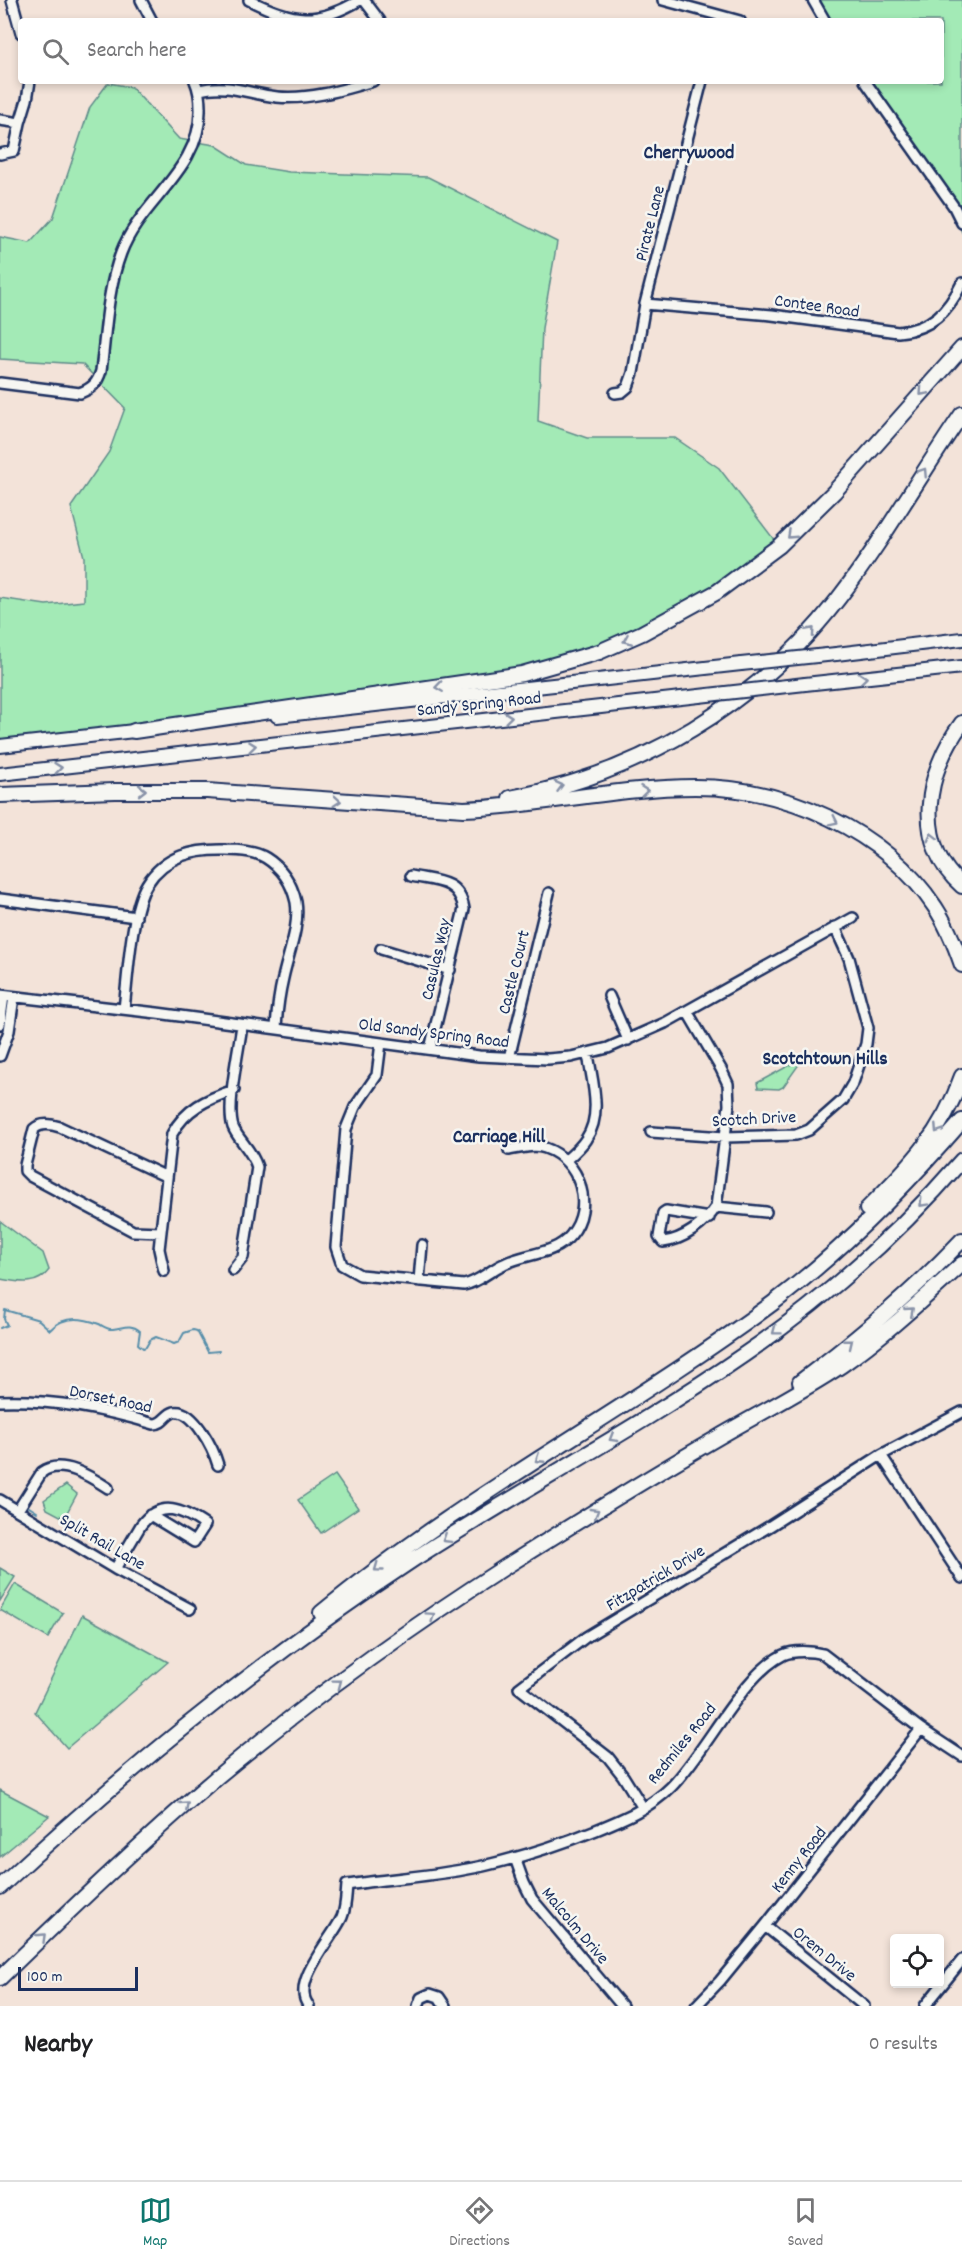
<!DOCTYPE html>
<style>
:root{--surface:#fff;--page:#f2f2f2;--text:#202124;--muted:#757577;--line:#e0e0e0;--accent:#0f766e}
body{margin:0;font-family:Dekko,sans-serif;background:var(--page);color:var(--text)}
.controls{position:absolute;right:18px;bottom:18px;display:grid;overflow:hidden;border-radius:6px;box-shadow:0 3px 9px #0003}
.controls button{width:54px;height:54px;display:grid;place-items:center;padding:0;border:0;border-bottom:2px solid var(--line);background:var(--surface);color:var(--text);font:30px sans-serif}
.scale{position:absolute;left:18px;bottom:15px;width:120px;box-sizing:border-box;padding-left:6px;border:3px solid #1b2f5e;border-top:0;font-size:16px;line-height:21px;white-space:nowrap;color:#1b2f5e;-webkit-text-stroke:4px #f6f6f2;paint-order:stroke}
.list{margin:0;padding:0;list-style:none}
h2{display:flex;justify-content:space-between;align-items:center;height:78px;margin:0;padding:0 24px;font-size:26px}
h2 small{font-size:20px;font-weight:400;color:var(--muted)}
.icon{flex:none;width:33px;height:33px;fill:none;stroke:currentColor;stroke-width:2;stroke-linecap:round;stroke-linejoin:round}
.map{position:relative;flex:none;width:962px;height:2006px;overflow:hidden}
.search{position:absolute;background:var(--surface);box-shadow:0 3px 9px #0003;left:18px;right:18px;top:18px;height:66px;display:flex;align-items:center;gap:15px;box-sizing:border-box;padding:0 21px;border-radius:6px;color:var(--muted);font-size:22px}
.sheet{height:174px;background:var(--surface)}
nav{display:flex;justify-content:space-around;align-items:center;box-sizing:border-box;height:84px;border-top:2px solid var(--line);background:var(--surface);font-size:16px;color:var(--muted)}
nav a{display:grid;justify-items:center;gap:3px}
nav .on{color:var(--accent)}
.map>svg:first-child{display:block}
.green{fill:#a3eab6;stroke:#5f8c8a;stroke-width:1.5}
.lines{fill:none;stroke-linecap:round;stroke-linejoin:round}
.stream{stroke:#578eaa;stroke-width:2}
.minor-casing{stroke:#1b2f5e;stroke-width:14}
.major-casing{stroke:#1b2f5e;stroke-width:16}
.highway-casing{stroke:#1b2f5e;stroke-width:18}
.minor{stroke:#f6f6f2;stroke-width:9}
.major{stroke:#f6f6f2;stroke-width:12}
.highway{stroke:#f6f6f2;stroke-width:14}
.major-bridge-casing{stroke:#1b2f5e;stroke-width:16;stroke-linecap:butt}
.major-bridge{stroke:#f6f6f2;stroke-width:12}
.oneway{stroke:#8892a8}
.labels{text-anchor:middle;stroke-width:5;stroke-linejoin:round;paint-order:stroke}
.street-label{font-size:18px;fill:#1b2f5e;stroke:#f6f6f2}
.neighbourhood-label{font-size:20px;font-weight:bold;fill:#1b2f5e;stroke:#f6f6f2}
</style>
<div class="map">
<svg width="962" height="2006" viewBox="0 0 962 2006">
<rect width="100%" height="100%" fill="#f3e3d9"/>
<filter id="ink" filterUnits="userSpaceOnUse"><feTurbulence type="fractalNoise" baseFrequency=".0167" numOctaves="2"/><feDisplacementMap in="SourceGraphic" scale="12" xChannelSelector="R" yChannelSelector="G"/><feConvolveMatrix kernelMatrix="1 2 1 2 8 2 1 2 1" color-interpolation-filters="sRGB"/></filter>
<g filter="url(#ink)">
<path class="green" d="M813 0H962V233L954 207 867 81H941V21H825Z
M108 83 131 87 179 139 215 145 246 165 289 172 428 177 557 242 542 328 538 421 587 438H675L719 468 779 546 717 592 558 664 0 746V598L46 605 84 601V557L71 507 109 452 125 408 82 364 0 359V237L30 243 53 218 90 107Z
M799 1060 800 1063 783 1087 779 1089 758 1088 757 1083Z
M0 1221 43 1253 49 1270C37 1287 18 1282 0 1279Z
M335 1475 358 1508 321 1533 298 1500Z
M66 1485 77 1494 64 1518 47 1509 44 1500Z
M0 1568 15 1577 0 1601Z
M15 1584 63 1613 48 1638 0 1610Z
M82 1615 168 1662 67 1748 35 1712Z
M0 1790 49 1816 0 1857Z"/>
<g class="lines">
<path class="stream" d="M0 1328 7 1325 4 1319 5 1310 39 1320 50 1330C63 1315 83 1318 99 1324 103 1326 108 1330 113 1329 123 1328 130 1323 140 1331L138 1344 143 1348 146 1347 150 1340 156 1337 174 1344 179 1342 184 1333 193 1330 197 1331 208 1352 219 1351
M29 1507 37 1512"/>
<g class="minor-casing">
<path id="minor" d="M12 0 21 33
M141 0 152 21
M249 0C293 22 316 26 360 0
M364 0 380 21
M663 0 740 21
M813 0 825 21
M865 81 954 207 962 223
M199 90C229 83 249 94 277 97 310 100 342 90 373 81
M0 120 20 123 14 151 0 154
M20 123 27 100 30 81
M645 304 772 315 898 332C931 329 948 312 962 283
M0 383 80 393C92 388 97 384 101 371 106 332 107 290 121 253 140 201 202 169 200 108 200 97 199 90 195 81
M615 393 622 392 628 387 633 373 645 304 702 81
M411 876C435 881 459 879 464 909L430 1049
M0 899 136 917
M381 949 450 970
M0 995 157 1013 479 1056 548 1059 571 1057 608 1048 665 1023 853 918
M609 996 628 1040
M124 1009C128 976 131 910 147 884 165 855 195 849 226 850 239 850 255 851 266 858 282 868 292 884 296 902 300 927 288 954 283 978 279 995 277 1011 276 1028
M687 1011 721 1069 728 1084 729 1105 716 1207C705 1224 683 1240 663 1242L659 1237 663 1213 666 1211 709 1218
M0 1024 4 996
M381 1043 377 1075 355 1107 346 1129 336 1247 342 1265 360 1275 464 1285C479 1282 490 1270 504 1264 526 1253 555 1255 571 1235 595 1206 580 1160 545 1148 533 1144 521 1148 509 1150
M0 1056 9 1031 14 997
M509 1058 549 893
M651 1132 725 1137 796 1135 809 1130 843 1100 853 1083 866 1044 868 1028 849 958 835 927
M566 1160C573 1154 581 1147 586 1139 603 1115 592 1081 588 1054
M716 1207 766 1212
M161 1232 133 1231 30 1176 25 1171V1165L34 1129C41 1122 51 1124 60 1127L167 1177
M233 1270 243 1257 257 1167C252 1150 238 1140 233 1127 226 1106 239 1049 242 1025
M164 1271 159 1249 172 1134C185 1109 207 1099 234 1090
M419 1281 422 1245
M0 1401C53 1399 104 1409 154 1424 164 1424 166 1414 174 1412 194 1408 214 1451 218 1465
M881 1455 962 1578
M0 1500 115 1569 190 1609
M18 1510 42 1472C62 1458 91 1477 108 1488
M115 1569 141 1525C161 1499 183 1510 205 1525L194 1542 150 1515
M643 1808 623 1776 608 1757 519 1688 586 1637 770 1526 881 1455 962 1412
M515 1858 524 1883 532 1899 622 2006
M765 1926 864 2006
M309 2006C289 1984 333 1938 342 1917 346 1908 346 1895 347 1885 392 1878 439 1876 483 1866 522 1857 559 1845 596 1830 623 1819 650 1808 671 1787 706 1752 741 1676 783 1655 794 1650 811 1651 823 1654L921 1729 962 1756
M418 2006 421 1998 430 1994 439 1997 445 2006
M696 2006 720 1981 765 1926 921 1729
M925 2006 962 1960"/>
</g>
<g class="major-casing">
<path id="major" d="M836 654 962 639
M805 684 962 667
M277 716 741 664
M0 746 143 730
M0 774 699 696"/>
</g>
<g class="highway-casing">
<path id="highway" d="M962 723C926 771 912 842 962 886
M134 731 522 674 599 652 642 633 717 592 779 546 834 492 962 348
M0 795 115 791H207L464 809C541 806 619 787 695 787 786 787 884 830 935 907 947 925 955 945 962 965
M510 798C640 774 757 704 838 599 883 541 920 475 962 414
M867 1209C909 1167 942 1134 962 1076
M800 1382C857 1339 913 1292 962 1240
M321 1613C462 1496 626 1412 773 1303 843 1250 905 1187 962 1121
M0 1887C130 1767 266 1656 414 1559 523 1489 638 1428 745 1354 825 1299 899 1233 962 1160
M0 1978C71 1909 142 1841 217 1777 308 1701 405 1631 505 1567 575 1523 646 1479 717 1438 758 1414 802 1392 842 1365 885 1335 923 1299 962 1264"/>
</g>
<use href="#minor" class="minor"/>
<use href="#major" class="major"/>
<use href="#highway" class="highway"/>
<g class="major-bridge-casing">
<path id="major-bridge" d="M741 664 836 654
M699 696 805 684"/>
</g>
<use href="#major-bridge" class="major-bridge"/>
</g>
<defs><path id="oneway-chevron" d="M-2-3.5L2.5 0L-2 3.5" fill="none" stroke-width="1.6" stroke-linecap="round" stroke-linejoin="round" transform="scale(1.5)"/></defs>
<g class="oneway">
<use href="#oneway-chevron" transform="translate(923 392) rotate(132)"/>
<use href="#oneway-chevron" transform="translate(923 472) rotate(-57)"/>
<use href="#oneway-chevron" transform="translate(791 535) rotate(137)"/>
<use href="#oneway-chevron" transform="translate(811 631) rotate(-48)"/>
<use href="#oneway-chevron" transform="translate(627 640) rotate(157)"/>
<use href="#oneway-chevron" transform="translate(863 678) rotate(-6)"/>
<use href="#oneway-chevron" transform="translate(439 687) rotate(172)"/>
<use href="#oneway-chevron" transform="translate(508 717) rotate(-6)"/>
<use href="#oneway-chevron" transform="translate(252 746) rotate(-6)"/>
<use href="#oneway-chevron" transform="translate(58 768) rotate(-6)"/>
<use href="#oneway-chevron" transform="translate(559 786) rotate(-15)"/>
<use href="#oneway-chevron" transform="translate(142 790)"/>
<use href="#oneway-chevron" transform="translate(644 791) rotate(-6)"/>
<use href="#oneway-chevron" transform="translate(337 801) rotate(5)"/>
<use href="#oneway-chevron" transform="translate(834 821) rotate(26)"/>
<use href="#oneway-chevron" transform="translate(932 837) rotate(-104)"/>
<use href="#oneway-chevron" transform="translate(938 1129) rotate(123)"/>
<use href="#oneway-chevron" transform="translate(923 1203) rotate(133)"/>
<use href="#oneway-chevron" transform="translate(910 1311) rotate(-41)"/>
<use href="#oneway-chevron" transform="translate(776 1331) rotate(143)"/>
<use href="#oneway-chevron" transform="translate(849 1343) rotate(-39)"/>
<use href="#oneway-chevron" transform="translate(613 1438) rotate(149)"/>
<use href="#oneway-chevron" transform="translate(539 1459) rotate(147)"/>
<use href="#oneway-chevron" transform="translate(595 1512) rotate(-31)"/>
<use href="#oneway-chevron" transform="translate(446 1539) rotate(148)"/>
<use href="#oneway-chevron" transform="translate(378 1568) rotate(144)"/>
<use href="#oneway-chevron" transform="translate(431 1616) rotate(-35)"/>
<use href="#oneway-chevron" transform="translate(338 1683) rotate(-37)"/>
<use href="#oneway-chevron" transform="translate(185 1805) rotate(-41)"/>
<use href="#oneway-chevron" transform="translate(42 1937) rotate(-44)"/>
</g>
</g>
<g class="labels">
<g class="street-label">
<text transform="translate(649 223) rotate(-76)" y="6">Pirate Lane</text>
<text transform="translate(817 305) rotate(8)" y="6">Contee Road</text>
<text transform="translate(479 703) rotate(-6)" y="6">Sandy Spring Road</text>
<text transform="translate(435 959) rotate(-77)" y="6">Casulas Way</text>
<text transform="translate(513 972) rotate(-76)" y="6">Castle Court</text>
<text transform="translate(434 1032) rotate(7)" y="6">Old Sandy Spring Road</text>
<text transform="translate(754 1118) rotate(-3)" y="6">Scotch Drive</text>
<text transform="translate(111 1398) rotate(12)" y="6">Dorset Road</text>
<text transform="translate(103 1541) rotate(30)" y="6">Split Rail Lane</text>
<text transform="translate(655 1577) rotate(-31)" y="6">Fitzpatrick Drive</text>
<text transform="translate(681 1743) rotate(-51)" y="6">Redmiles Road</text>
<text transform="translate(798 1859) rotate(-52)" y="6">Kenny Road</text>
<text transform="translate(576 1925) rotate(50)" y="6">Malcolm Drive</text>
<text transform="translate(825 1953) rotate(39)" y="6">Orem Drive</text>
</g>
<g class="neighbourhood-label">
<text x="689" y="158">Cherrywood</text>
<text x="825" y="1064">Scotchtown Hills</text>
<text x="499" y="1142">Carriage Hill</text>
</g>
</g>
</svg>
<div class="controls">
<button><svg class="icon" aria-label="locate" viewBox="0 0 24 24"><circle cx="12" cy="12" r="6"/><path d="M12 2v4M12 18v4M2 12h4M18 12h4"/></svg></button>
</div>
<div class="scale">100 m</div>
<div class="search"><svg class="icon" aria-label="search" viewBox="0 0 24 24"><circle cx="10" cy="10" r="6"/><path d="M15 15l6 6"/></svg>Search here</div>
</div>
<section class="sheet">
<h2>Nearby<small>0 results</small></h2>
<ul class="list">
</ul>
</section>
<nav>
<a class="on"><svg class="icon" aria-label="map" viewBox="0 0 24 24"><path d="M3 6l6-2 6 2 6-2v14l-6 2-6-2-6 2zM9 4v14M15 6v14"/></svg>Map</a>
<a><svg class="icon" aria-label="directions" viewBox="0 0 24 24"><path d="M12 3l9 9-9 9-9-9zM9 14v-3h6M13 9l2 2-2 2"/></svg>Directions</a>
<a><svg class="icon" aria-label="saved" viewBox="0 0 24 24"><path d="M7 4h10v16l-5-4-5 4z"/></svg>Saved</a>
</nav>
